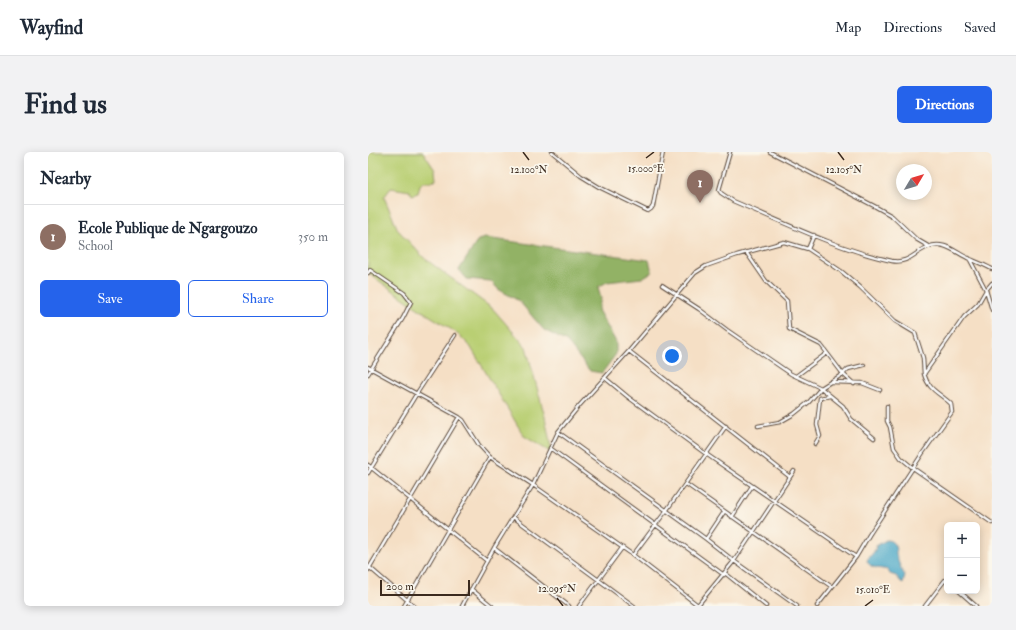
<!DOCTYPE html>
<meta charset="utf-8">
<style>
:root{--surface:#fff;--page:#f2f2f3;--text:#1f2937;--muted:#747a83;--line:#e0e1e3;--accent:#2563eb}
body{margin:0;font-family:"IM FELL Double Pica",serif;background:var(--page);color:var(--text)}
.controls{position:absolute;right:12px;bottom:12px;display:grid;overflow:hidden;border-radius:6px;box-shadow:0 2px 10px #0003}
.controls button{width:36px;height:36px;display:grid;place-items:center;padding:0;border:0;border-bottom:1px solid var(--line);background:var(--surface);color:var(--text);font:20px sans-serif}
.compass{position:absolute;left:528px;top:12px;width:36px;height:36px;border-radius:50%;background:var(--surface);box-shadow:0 2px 10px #0003;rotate:52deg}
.scale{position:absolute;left:12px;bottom:10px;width:90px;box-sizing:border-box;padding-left:4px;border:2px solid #3b2a1e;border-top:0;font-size:11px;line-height:14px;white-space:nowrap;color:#3b2a1e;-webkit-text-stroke:3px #fbf7ec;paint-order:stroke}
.you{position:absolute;left:304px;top:204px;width:14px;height:14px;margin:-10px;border:3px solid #fff;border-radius:50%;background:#1a73e8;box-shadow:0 0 0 6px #1a73e833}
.badge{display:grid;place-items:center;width:26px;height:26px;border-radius:50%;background:var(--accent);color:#fff;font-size:13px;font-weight:700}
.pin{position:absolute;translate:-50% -33px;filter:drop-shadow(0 1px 2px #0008)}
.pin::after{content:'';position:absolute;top:21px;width:14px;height:12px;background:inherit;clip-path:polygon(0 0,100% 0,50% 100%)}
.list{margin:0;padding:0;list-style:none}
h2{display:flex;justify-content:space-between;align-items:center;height:52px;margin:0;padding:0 16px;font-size:17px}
h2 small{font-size:13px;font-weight:400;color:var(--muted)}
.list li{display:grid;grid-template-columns:26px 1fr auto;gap:12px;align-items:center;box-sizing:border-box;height:64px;padding:0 16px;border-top:1px solid var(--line)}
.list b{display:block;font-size:15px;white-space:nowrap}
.list p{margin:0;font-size:13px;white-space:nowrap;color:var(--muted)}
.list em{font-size:13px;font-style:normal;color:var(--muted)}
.actions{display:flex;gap:8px;padding:12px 16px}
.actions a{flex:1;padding:9px 0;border:1px solid var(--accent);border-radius:6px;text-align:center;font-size:14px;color:var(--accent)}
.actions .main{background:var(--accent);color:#fff}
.map{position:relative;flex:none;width:624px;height:454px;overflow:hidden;border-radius:6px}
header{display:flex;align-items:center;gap:24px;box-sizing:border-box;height:56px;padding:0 20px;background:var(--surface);border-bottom:1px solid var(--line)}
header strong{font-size:19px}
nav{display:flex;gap:22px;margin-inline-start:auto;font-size:14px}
.intro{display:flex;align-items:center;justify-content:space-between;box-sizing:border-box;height:96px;padding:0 24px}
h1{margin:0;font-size:28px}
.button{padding:10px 18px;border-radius:6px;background:var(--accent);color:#fff;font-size:14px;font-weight:700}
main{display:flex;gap:24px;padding:0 24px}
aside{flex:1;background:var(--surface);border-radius:6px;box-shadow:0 2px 10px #0003}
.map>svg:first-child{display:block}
.green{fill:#b9cf73;stroke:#7a7c48}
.forest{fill:#92b265;stroke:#666e42}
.water{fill:#48a7c7;stroke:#426872}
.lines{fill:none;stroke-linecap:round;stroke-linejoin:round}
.minor-casing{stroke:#574537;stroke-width:4.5}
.minor{stroke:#fff;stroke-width:2.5}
.ticks{fill:none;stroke:#3b2a1e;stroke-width:1.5}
.ticks-label{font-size:10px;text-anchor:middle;fill:#3b2a1e;stroke:#fbf7ec;stroke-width:3.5;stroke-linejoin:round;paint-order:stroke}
</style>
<header>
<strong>Wayfind</strong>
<nav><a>Map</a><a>Directions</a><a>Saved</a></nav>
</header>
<div class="intro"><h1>Find us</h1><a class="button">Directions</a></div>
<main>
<aside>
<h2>Nearby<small></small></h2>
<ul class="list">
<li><span class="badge" style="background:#8d6e63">1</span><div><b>Ecole Publique de Ngargouzo</b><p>School</p></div><em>350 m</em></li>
</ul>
<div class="actions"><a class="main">Save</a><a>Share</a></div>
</aside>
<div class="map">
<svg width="624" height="454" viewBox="0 0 624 454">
<rect width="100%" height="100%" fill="#fbf7ec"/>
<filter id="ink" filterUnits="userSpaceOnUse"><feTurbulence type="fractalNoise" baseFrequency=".025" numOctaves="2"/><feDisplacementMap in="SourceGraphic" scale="8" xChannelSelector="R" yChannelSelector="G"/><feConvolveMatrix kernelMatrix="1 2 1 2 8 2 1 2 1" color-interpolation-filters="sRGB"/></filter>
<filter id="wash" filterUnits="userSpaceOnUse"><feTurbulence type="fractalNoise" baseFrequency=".012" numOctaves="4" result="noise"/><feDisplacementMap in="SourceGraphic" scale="16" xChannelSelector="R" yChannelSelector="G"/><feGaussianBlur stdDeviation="0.9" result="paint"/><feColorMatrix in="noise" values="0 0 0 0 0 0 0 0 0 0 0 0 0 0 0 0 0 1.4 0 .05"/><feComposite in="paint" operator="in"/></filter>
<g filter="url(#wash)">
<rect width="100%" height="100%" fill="#f5dfc5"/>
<path class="green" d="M0 0H55L67 18 68 28 62 30H55L52 33 50 41 44 43 42 39 23 36 16 45 30 78 56 106 125 157 158 195 177 265 184 301 156 284 102 194 89 181 51 157 0 121Z"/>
<path class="forest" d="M117 86 281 108 284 120 274 126 239 130 230 135 233 147 230 158 248 190V202L234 221 222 219 199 190 176 178 151 149 130 137 123 129 99 127 91 118 110 88Z"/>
<path class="water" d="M518 388C521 388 524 389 526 392 528 395 528 399 528 402 529 407 534 420 537 423L535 432 528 424 522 422 520 418C513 416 502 417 499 409 501 403 507 402 508 394Z"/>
</g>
<g filter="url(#ink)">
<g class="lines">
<g class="minor-casing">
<path id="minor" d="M184 0 213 24 231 35 280 59 283 57 285 54 295 0
M362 0 351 38 353 41 365 49C417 71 469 97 524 109 540 112 547 100 560 95 576 88 588 101 602 107 609 110 617 113 624 117
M402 0 508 55 524 64 548 87 560 94
M446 83 440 97 473 119 492 135 527 169 547 181 555 206 556 222
M378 100 398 129 419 149 421 177 453 193 475 222 486 232
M601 106 618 138 624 158
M0 121 2 118 36 141 43 150 35 166 0 222
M294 133 331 157 359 178 423 222 453 236 475 254 483 267 506 286
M261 199 422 325
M0 215 91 265 95 268 111 293 122 305 165 333 265 403 331 454
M428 224 459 201
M237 226 260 245 338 302 488 405
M464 230 494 231 512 238
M519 254V269L522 275 526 296 533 306 545 316 624 371
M390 274 412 270 426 262 441 250 453 236 475 222 480 217 496 213
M190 280 338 387 366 409 429 454
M447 292 452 284 449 273 452 246 462 244
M182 296 356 423
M0 313 119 409
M0 321 49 241 87 183
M318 332 464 435
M145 365 266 454
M364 365 384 334
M338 387 356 360
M126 396 201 454
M265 403 298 359 358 274
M1 415 46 454
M0 418 91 265
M357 421 398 454
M103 437 124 454
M591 439 608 454
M36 454 122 305
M94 454 126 396 165 333 190 280 211 254 261 199 327 121 338 114 369 103 416 90 440 97
M211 454 254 396
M329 454 366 409 426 319
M449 454 488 405 501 383 554 302 584 260 583 252C572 241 561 239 556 222L596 165 610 152 618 138 624 131
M557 454 577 428 579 430"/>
</g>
<use href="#minor" class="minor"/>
</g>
</g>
<path class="ticks" d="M155 0 161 8M470 0 476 8M278 6 286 0M189 446 195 454M497 454 505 448"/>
<g class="ticks-label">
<text x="278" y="20">15.000°E</text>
<text x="161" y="21">12.100°N</text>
<text x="476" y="21">12.105°N</text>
<text x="189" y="440">12.095°N</text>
<text x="505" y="441">15.010°E</text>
</g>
</svg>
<div class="controls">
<button>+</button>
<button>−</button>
</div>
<svg class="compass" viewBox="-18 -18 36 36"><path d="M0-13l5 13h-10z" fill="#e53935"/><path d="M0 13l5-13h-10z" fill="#747a83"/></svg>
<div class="scale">200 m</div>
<div class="you"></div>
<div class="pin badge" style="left:332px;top:51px;background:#8d6e63">1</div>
</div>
</main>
